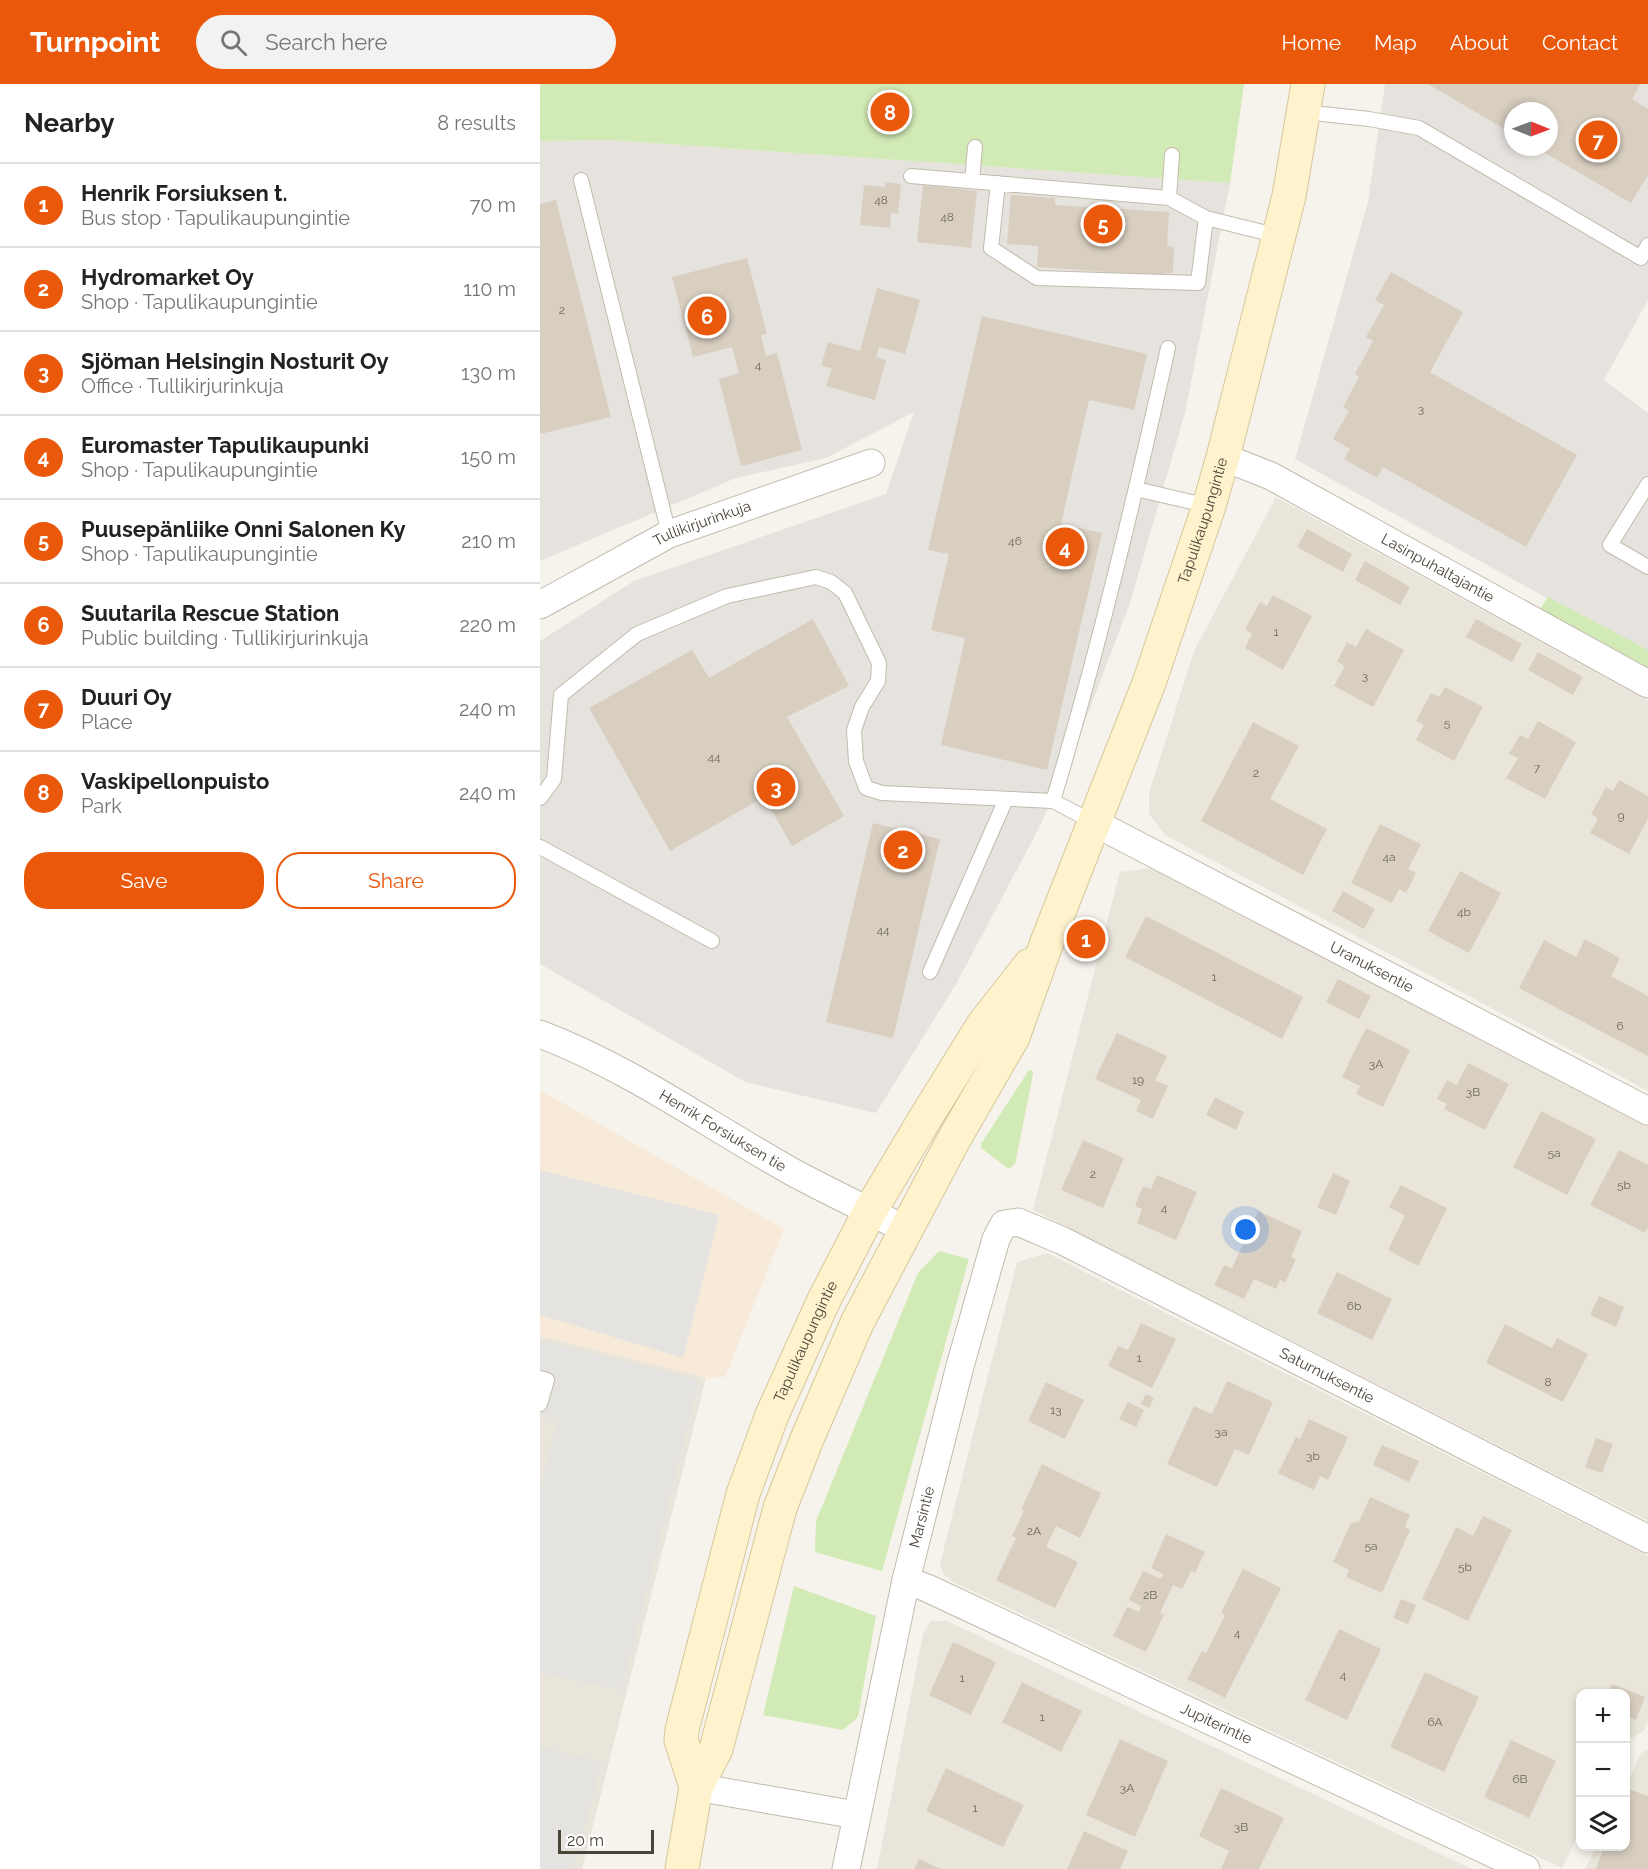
<!DOCTYPE html>
<meta charset="utf-8">
<style>
:root{--surface:#fff;--page:#f2f2f2;--text:#222;--muted:#767676;--line:#e0e0e0;--accent:#ea580c}
body{margin:0;font-family:Raleway,sans-serif;background:var(--page);color:var(--text)}
.controls{position:absolute;right:18px;bottom:18px;display:grid;overflow:hidden;border-radius:12px;box-shadow:0 3px 9px #0003}
.controls button{width:54px;height:54px;display:grid;place-items:center;padding:0;border:0;border-bottom:2px solid var(--line);background:var(--surface);color:var(--text);font:30px sans-serif}
.compass{position:absolute;left:964px;top:18px;width:54px;height:54px;border-radius:50%;background:var(--surface);box-shadow:0 3px 9px #0003;rotate:91deg}
.scale{position:absolute;left:18px;bottom:15px;width:96px;box-sizing:border-box;padding-left:6px;border:3px solid #4b4439;border-top:0;font-size:16px;line-height:21px;white-space:nowrap;color:#4b4439;-webkit-text-stroke:4px #fff;paint-order:stroke}
.you{position:absolute;left:706px;top:1146px;width:21px;height:21px;margin:-15px;border:4px solid #fff;border-radius:50%;background:#1a73e8;box-shadow:0 0 0 9px #1a73e833}
.badge{display:grid;place-items:center;width:39px;height:39px;border-radius:50%;background:var(--accent);color:#fff;font-size:20px;font-weight:700}
.pin{position:absolute;translate:-50% -50%;border:3px solid #fff;box-shadow:0 2px 6px #0006}
.list{margin:0;padding:0;list-style:none}
h2{display:flex;justify-content:space-between;align-items:center;height:78px;margin:0;padding:0 24px;font-size:26px}
h2 small{font-size:20px;font-weight:400;color:var(--muted)}
.list li{display:grid;grid-template-columns:39px 1fr auto;gap:18px;align-items:center;box-sizing:border-box;height:84px;padding:0 24px;border-top:2px solid var(--line)}
.list b{display:block;font-size:22px;white-space:nowrap}
.list p{margin:0;font-size:20px;white-space:nowrap;color:var(--muted)}
.list em{font-size:20px;font-style:normal;color:var(--muted)}
.actions{display:flex;gap:12px;padding:18px 24px}
.actions a{flex:1;padding:14px 0;border:2px solid var(--accent);border-radius:24px;text-align:center;font-size:21px;color:var(--accent)}
.actions .main{background:var(--accent);color:#fff}
.icon{flex:none;width:33px;height:33px;fill:none;stroke:currentColor;stroke-width:2;stroke-linecap:round;stroke-linejoin:round}
.map{position:relative;flex:none;width:1108px;height:1785px;overflow:hidden}
header{display:flex;align-items:center;gap:36px;box-sizing:border-box;height:84px;padding:0 30px;background:var(--accent);color:#fff}
header strong{font-size:28px}
nav{display:flex;gap:33px;margin-inline-start:auto;font-size:21px}
.search{width:420px;height:54px;background:var(--page);display:flex;align-items:center;gap:15px;box-sizing:border-box;padding:0 21px;border-radius:33px;color:var(--muted);font-size:22px}
main{display:flex}
aside{flex:1;background:var(--surface)}
.map>svg:first-child{display:block}
.residential{fill:#eae5da}
.commercial{fill:#f7ead8}
.industrial{fill:#e6e2dd;fill-rule:evenodd}
.green{fill:#d2eab5}
.parking{fill:#e5e3e0}
.building{fill:#d8cfc1}
.lines{fill:none;stroke-linecap:round;stroke-linejoin:round}
.service-casing{stroke:#c2bbae;stroke-width:16}
.minor-casing{stroke:#c2bbae;stroke-width:29}
.secondary-casing{stroke:#d6c79b;stroke-width:35}
.service{stroke:#fff;stroke-width:14}
.minor{stroke:#fff;stroke-width:27}
.secondary{stroke:#fff3cd;stroke-width:33}
.labels{text-anchor:middle;stroke-width:4.5;stroke-linejoin:round;paint-order:stroke}
.number-label{font-size:12px;fill:#6e675b}
.street-label{font-size:15px;fill:#4b4439;stroke:#fff}
</style>
<header>
<strong>Turnpoint</strong>
<div class="search"><svg class="icon" aria-label="search" viewBox="0 0 24 24"><circle cx="10" cy="10" r="6"/><path d="M15 15l6 6"/></svg>Search here</div>
<nav><a>Home</a><a>Map</a><a>About</a><a>Contact</a></nav>
</header>
<main>
<aside>
<h2>Nearby<small>8 results</small></h2>
<ul class="list">
<li><span class="badge">1</span><div><b>Henrik Forsiuksen t.</b><p>Bus stop · Tapulikaupungintie</p></div><em>70 m</em></li>
<li><span class="badge">2</span><div><b>Hydromarket Oy</b><p>Shop · Tapulikaupungintie</p></div><em>110 m</em></li>
<li><span class="badge">3</span><div><b>Sjöman Helsingin Nosturit Oy</b><p>Office · Tullikirjurinkuja</p></div><em>130 m</em></li>
<li><span class="badge">4</span><div><b>Euromaster Tapulikaupunki</b><p>Shop · Tapulikaupungintie</p></div><em>150 m</em></li>
<li><span class="badge">5</span><div><b>Puusepänliike Onni Salonen Ky</b><p>Shop · Tapulikaupungintie</p></div><em>210 m</em></li>
<li><span class="badge">6</span><div><b>Suutarila Rescue Station</b><p>Public building · Tullikirjurinkuja</p></div><em>220 m</em></li>
<li><span class="badge">7</span><div><b>Duuri Oy</b><p>Place</p></div><em>240 m</em></li>
<li><span class="badge">8</span><div><b>Vaskipellonpuisto</b><p>Park</p></div><em>240 m</em></li>
</ul>
<div class="actions"><a class="main">Save</a><a>Share</a></div>
</aside>
<div class="map">
<svg width="1108" height="1785" viewBox="0 0 1108 1785">
<rect width="100%" height="100%" fill="#f6f3ec"/>
<path class="residential" d="M736 413 1108 617V1007L625 751 609 730V709L654 567Z
M620 783 649 796 1108 1041V1437L493 1126 580 788Z
M507 1169 1108 1472V1637L1103 1648 1086 1657V1610H1040V1747L1022 1784 413 1498 404 1491 400 1480 477 1178Z
M0 1252 166 1294 42 1785H0Z
M391 1537H407L932 1785H337L383 1550Z
M1108 1665V1785H1045L1056 1763 1086 1762V1701L1101 1669Z"/>
<path class="commercial" d="M0 1006 244 1145 185 1293 166 1294 0 1252Z"/>
<path class="industrial" d="M845 0H1108V216L1064 296 1108 329V570L755 375 828 118ZM973 27H1009V63H973Z
M68 56 690 99 645 329 590 519 523 695 491 759 416 900 336 1029 205 998 0 880V557L94 497 346 410 374 328 286 374 196 394 0 477V57Z"/>
<path class="green" d="M0 0H704L690 99 68 56 0 57Z
M1008 513 1108 566V584L1000 525Z
M489 986 493 987V990L475 1080 469 1085 441 1064V1060Z
M399 1167 429 1175 342 1487 275 1468 276 1437 378 1189Z
M254 1502 336 1532 318 1633 303 1646 223 1631Z"/>
<path class="parking" d="M0 1086 179 1131 143 1274 0 1231Z
M0 1256 159 1296 81 1606 0 1589V1406L18 1336 0 1331Z
M0 1663 62 1678 34 1785H0Z"/>
<path class="building" d="M888 0H1100L1092 15 1108 25V91L1091 119 995 63H1009V27H973V50Z
M345 98 361 100 358 130 351 129 350 144 320 141 324 101 345 103Z
M383 101 437 107 431 164 377 158Z
M471 111 515 114V121L629 128 627 162 634 163 633 189H625V192L497 183 498 162 467 160Z
M16 116 71 333 0 350V120Z
M207 174 227 250 221 251 226 272 237 269 262 366 201 382 179 295 199 289 192 263 153 273 132 193Z
M851 188 923 228 890 288 1037 371 986 463 843 383 837 394 804 375 810 365 793 355 809 327 803 323 819 293 815 290 833 257 826 253 844 221 835 216Z
M337 204 380 216 365 270 339 263 336 273 346 276 335 316 286 302 292 284 281 282 288 258 320 267Z
M442 232 607 270 594 326 549 316 521 440 562 449 507 686 401 661 425 554 391 546 409 470 388 466Z
M767 445 812 470 803 488 757 463Z
M825 477 870 503 860 521 815 496Z
M733 511 772 532 743 586 705 564 712 550 705 545 720 518 727 522Z
M273 535 309 602 247 633 304 732 252 762 224 713 130 767 49 624 152 566 169 594Z
M936 535 982 560 972 578 926 553Z
M826 545 864 566 833 623 794 602 805 582 797 578 807 558 816 563Z
M998 568 1043 593 1033 611 988 586Z
M905 603 943 623 914 677 876 656 884 641 876 637 891 609 899 613Z
M998 637 1036 658 1005 715 966 694 978 674 969 670 980 651 988 655Z
M713 638 759 662 730 715 787 745 763 791 661 737Z
M1079 696 1108 712V735L1089 770 1050 749 1058 735 1051 730 1066 703 1073 707Z
M333 739 400 755 353 954 286 938Z
M840 740 881 760 868 785 876 789 866 809 859 805 852 819 811 799Z
M920 787 961 809 929 869 888 847Z
M803 807 835 825 824 845 792 827Z
M606 832 763 913 742 955 585 873Z
M1045 855 1080 874 1071 892 1108 912V972L979 904 1004 856 1036 873Z
M798 895 831 912 819 935 786 918Z
M826 944 870 966 843 1023 816 1010 820 1002 802 993Z
M577 949 627 972 615 996 628 1002 613 1035 596 1027 601 1016 555 995Z
M928 979 969 1000 945 1046 904 1025 907 1020 897 1015 907 996 917 1001Z
M675 1013 704 1028 696 1046 666 1031Z
M1001 1027 1056 1055 1027 1111 973 1083Z
M543 1056 584 1074 563 1124 521 1106Z
M1079 1066 1108 1081V1143L1105 1149 1050 1121Z
M793 1089 810 1097 796 1131 777 1123Z
M617 1091 657 1108 636 1156 597 1139 602 1125 595 1122 603 1102 611 1105Z
M861 1101 907 1124 878 1182 848 1166 865 1132 849 1123Z
M718 1127 762 1147 751 1173 756 1175 745 1199 740 1196 736 1205 714 1195 704 1215 674 1201 684 1181 692 1184Z
M797 1188 852 1215 832 1256 777 1229Z
M1059 1212 1084 1223 1076 1243 1050 1231Z
M601 1239 636 1255 612 1304 568 1282 578 1262 588 1266Z
M965 1240 1012 1264 1017 1254 1048 1270 1023 1318 946 1279Z
M687 1297 733 1318 709 1371 695 1365 677 1403 627 1380 654 1322 672 1330Z
M506 1298 544 1316 525 1355 488 1337Z
M606 1310 614 1314 609 1324 601 1320Z
M588 1318 604 1326 596 1343 579 1335Z
M769 1335 808 1353 788 1396 780 1392 774 1406 738 1389 756 1353 760 1355Z
M1056 1354 1073 1360 1062 1389 1045 1383Z
M842 1361 879 1377 869 1398 833 1381Z
M502 1380 561 1409 540 1454 516 1442 506 1463 538 1478 515 1524 456 1496 476 1454 472 1452 484 1427 481 1426Z
M830 1413 870 1431 865 1443 870 1446 842 1509 806 1493 809 1486 793 1478 811 1439 819 1438Z
M943 1432 972 1446 928 1537 882 1515 916 1443 933 1452Z
M626 1450 665 1468 655 1489 651 1487 642 1505 633 1501 620 1529 624 1531 606 1568 573 1552 587 1523 599 1528 601 1522 589 1516 603 1487 621 1495 623 1490 611 1484Z
M703 1485 741 1504 685 1614 647 1595 662 1567 666 1569 685 1531 681 1529Z
M861 1515 876 1521 868 1540 853 1534Z
M799 1545 841 1565 807 1636 765 1616Z
M413 1558 456 1578 431 1631 389 1611Z
M885 1588 939 1613 904 1688 850 1663Z
M482 1598 542 1627 521 1668 462 1638Z
M1072 1600 1105 1613 1096 1636 1086 1632V1610H1068Z
M580 1655 628 1677 595 1753 546 1731Z
M971 1656 1016 1677 989 1734 944 1713Z
M406 1684 484 1721 463 1763 386 1727Z
M681 1704 744 1734 719 1785H681L689 1767 659 1752Z
M1086 1704 1108 1712V1785H1056L1064 1762H1086Z
M544 1747 588 1767 580 1785H527Z
M379 1775 401 1785H374Z"/>
<g class="lines">
<g class="service-casing">
<path id="service" d="M764 28 829 35 879 44 1101 174 1108 161
M371 92 629 114 666 134 739 152
M41 96 129 450
M432 97 435 63
M458 99 451 164 497 194 658 199 666 134
M629 114 632 71
M1108 400 1070 461 1108 483
M596 405 669 422
M0 714 14 695 21 611 97 550 187 512 276 493 291 498 305 509 339 579 338 597 322 623 314 646 316 677 326 704 342 709 513 717 555 739
M513 717C558 568 594 416 628 264
M0 763 172 857
M390 888 466 715
M0 1294 7 1296 0 1320"/>
</g>
<g class="minor-casing">
<g id="minor">
<path id="s1" d="M683 373 731 392 1108 600"/>
<path id="s2" d="M0 521 129 450 331 379"/>
<path id="s3" d="M555 739 1108 1027"/>
<path id="s4" d="M0 950C92 985 171 1043 256 1090 292 1109 330 1127 366 1146"/>
<path id="s5" d="M366 1496 387 1504 986 1785"/>
<path d="M156 1703 316 1731"/>
<path id="s6" d="M306 1785 366 1496 420 1282 456 1155 464 1140 478 1138 523 1157 1108 1455"/>
</g>
</g>
<g class="secondary-casing">
<g id="secondary">
<path id="s7" d="M156 1703 141 1656 142 1646 203 1410 232 1331 284 1216 330 1127 383 1038 443 941 490 881"/>
<path id="s8" d="M142 1785 156 1703 176 1665 240 1424 267 1355 317 1239 413 1057 473 953 507 858 609 599 669 422 683 373 749 112 768 0"/>
</g>
</g>
<use href="#service" class="service"/>
<use href="#minor" class="minor"/>
<use href="#secondary" class="secondary"/>
</g>
<g class="labels">
<g class="number-label">
<text x="341" y="120">48</text>
<text x="407" y="137">48</text>
<text x="22" y="230">2</text>
<text x="218" y="285">4</text>
<text x="881" y="329">3</text>
<text x="475" y="461">46</text>
<text x="736" y="552">1</text>
<text x="825" y="596">3</text>
<text x="907" y="643">5</text>
<text x="174" y="677">44</text>
<text x="997" y="688">7</text>
<text x="716" y="693">2</text>
<text x="1081" y="736">9</text>
<text x="849" y="777">4a</text>
<text x="924" y="832">4b</text>
<text x="343" y="850">44</text>
<text x="674" y="897">1</text>
<text x="1080" y="946">6</text>
<text x="836" y="984">3A</text>
<text x="598" y="1000">19</text>
<text x="933" y="1012">3B</text>
<text x="1014" y="1073">5a</text>
<text x="553" y="1094">2</text>
<text x="1084" y="1105">5b</text>
<text x="624" y="1128">4</text>
<text x="814" y="1226">6b</text>
<text x="599" y="1278">1</text>
<text x="1008" y="1302">8</text>
<text x="516" y="1330">13</text>
<text x="681" y="1352">3a</text>
<text x="773" y="1376">3b</text>
<text x="494" y="1451">2A</text>
<text x="831" y="1466">5a</text>
<text x="925" y="1487">5b</text>
<text x="610" y="1515">2B</text>
<text x="697" y="1553">4</text>
<text x="803" y="1595">4</text>
<text x="422" y="1598">1</text>
<text x="502" y="1637">1</text>
<text x="895" y="1642">6A</text>
<text x="980" y="1699">6B</text>
<text x="587" y="1708">3A</text>
<text x="435" y="1728">1</text>
<text x="701" y="1747">3B</text>
</g>
<g class="street-label">
<text dy="5" stroke="none"><textPath href="#s8" startOffset="1452">Tapulikaupungintie</textPath></text>
<text dy="5" stroke="none"><textPath href="#s2" startOffset="182">Tullikirjurinkuja</textPath></text>
<text dy="5" stroke="none"><textPath href="#s1" startOffset="242">Lasinpuhaltajantie</textPath></text>
<text dy="5" stroke="none"><textPath href="#s3" startOffset="312">Uranuksentie</textPath></text>
<text dy="5" stroke="none"><textPath href="#s4" startOffset="207">Henrik Forsiuksen tie</textPath></text>
<text dy="5" stroke="none"><textPath href="#s7" startOffset="468">Tapulikaupungintie</textPath></text>
<text dy="5" stroke="none"><textPath href="#s6" startOffset="1024">Saturnuksentie</textPath></text>
<text dy="5" stroke="none"><textPath href="#s6" startOffset="360">Marsintie</textPath></text>
<text dy="5" stroke="none"><textPath href="#s5" startOffset="342">Jupiterintie</textPath></text>
</g>
</g>
</svg>
<div class="controls">
<button>+</button>
<button>−</button>
<button><svg class="icon" aria-label="layers" viewBox="0 0 24 24"><path d="M12 4l9 5-9 5-9-5zM3 14l9 5 9-5"/></svg></button>
</div>
<svg class="compass" viewBox="-18 -18 36 36"><path d="M0-13l5 13h-10z" fill="#e53935"/><path d="M0 13l5-13h-10z" fill="#767676"/></svg>
<div class="scale">20 m</div>
<div class="you"></div>
<div class="pin badge" style="left:546px;top:855px">1</div>
<div class="pin badge" style="left:363px;top:766px">2</div>
<div class="pin badge" style="left:236px;top:703px">3</div>
<div class="pin badge" style="left:525px;top:463px">4</div>
<div class="pin badge" style="left:563px;top:140px">5</div>
<div class="pin badge" style="left:167px;top:232px">6</div>
<div class="pin badge" style="left:1058px;top:56px">7</div>
<div class="pin badge" style="left:350px;top:28px">8</div>
</div>
</main>
